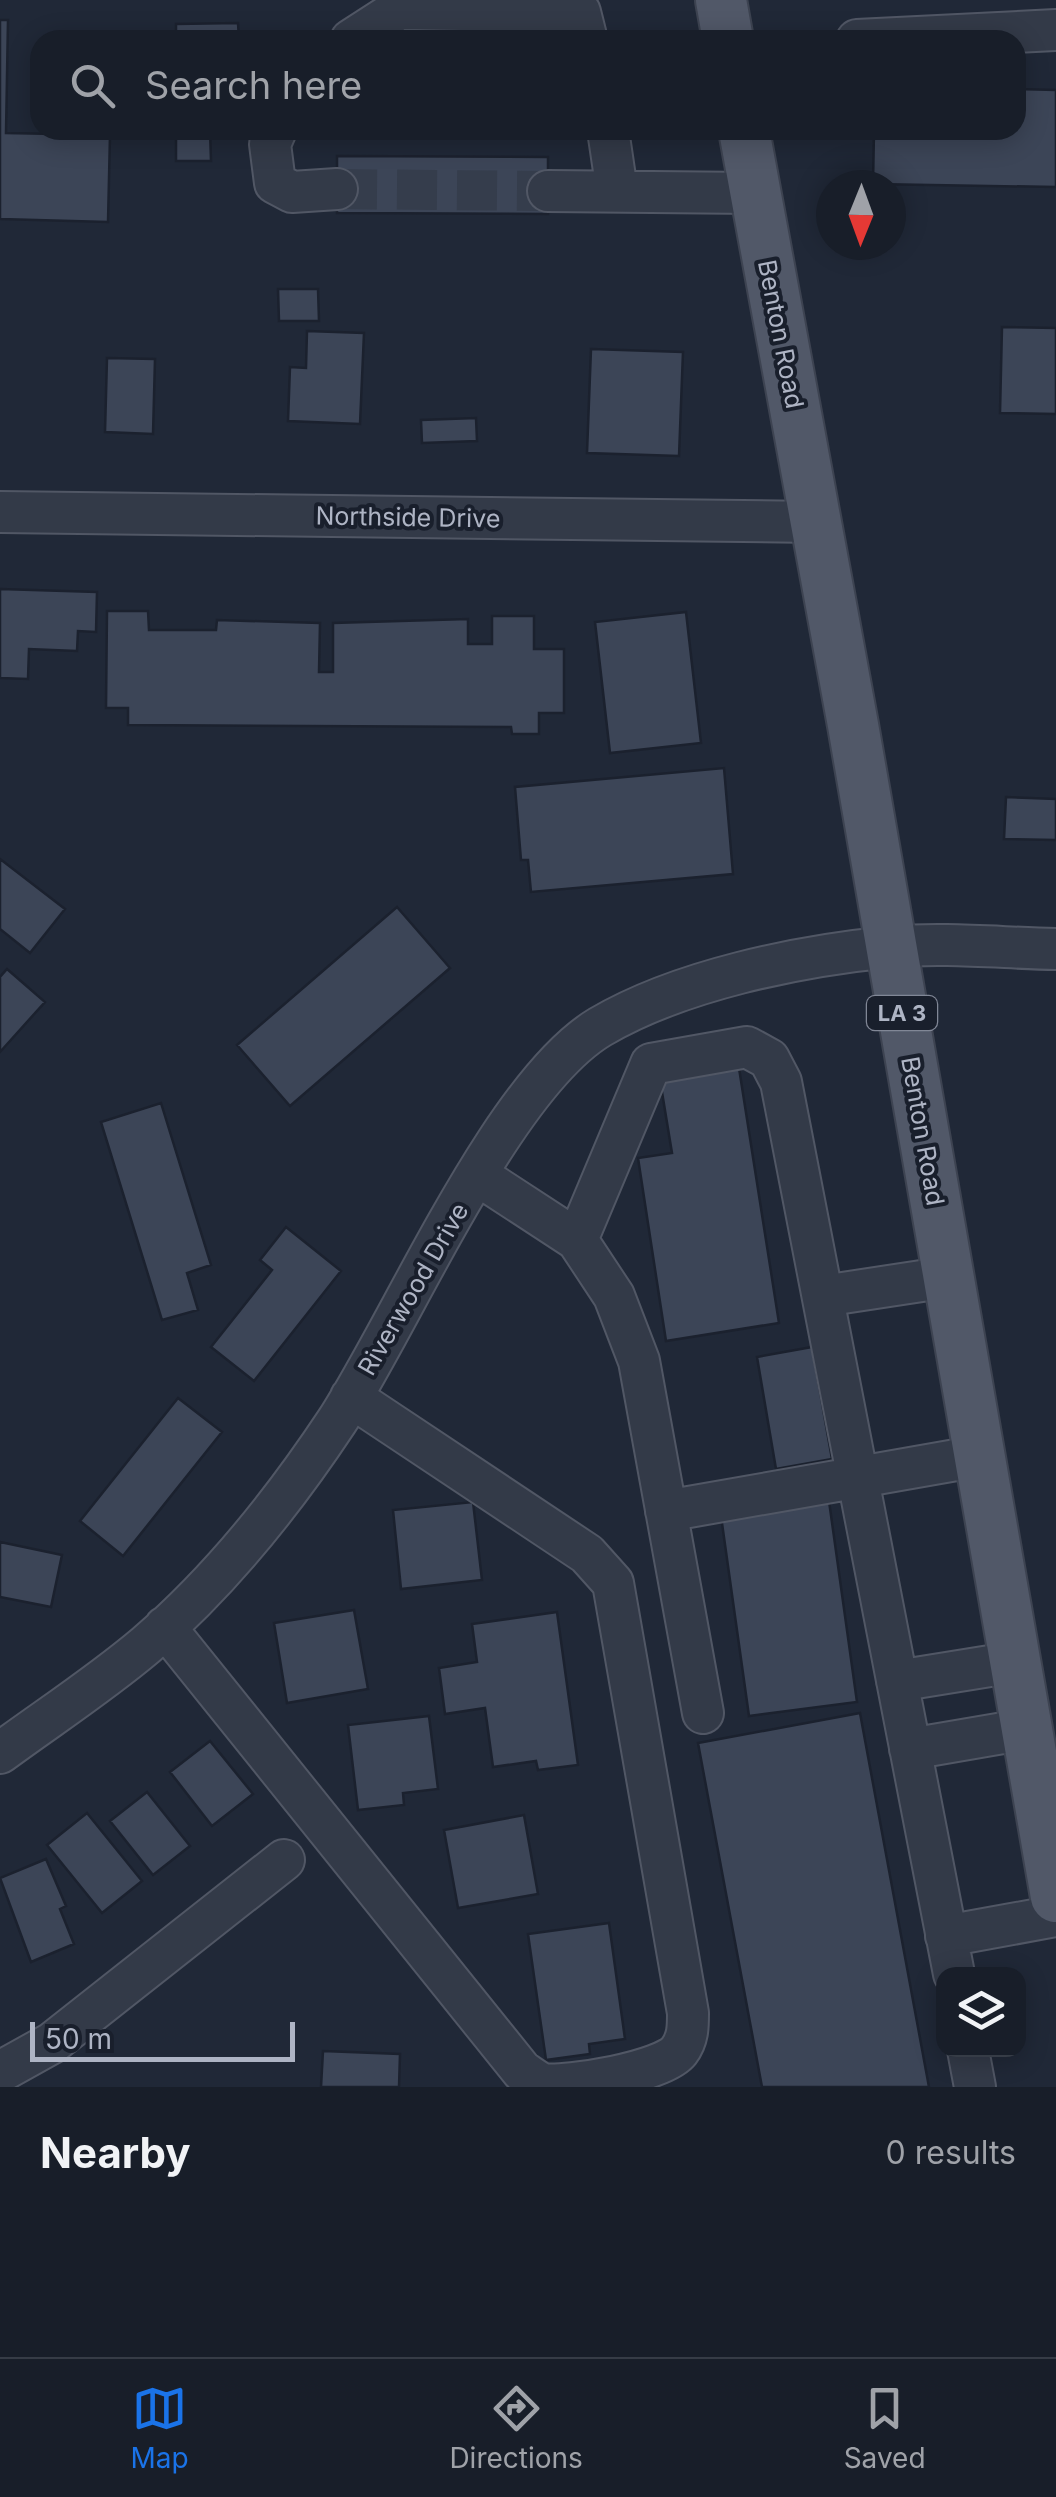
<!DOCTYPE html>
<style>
:root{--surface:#181e29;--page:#212731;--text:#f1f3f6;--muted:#9fa2a8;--line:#363c46;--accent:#1a73e8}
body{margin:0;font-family:Inter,sans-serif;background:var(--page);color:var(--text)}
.controls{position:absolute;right:30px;bottom:30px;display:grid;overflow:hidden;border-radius:20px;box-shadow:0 5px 25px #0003}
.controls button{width:90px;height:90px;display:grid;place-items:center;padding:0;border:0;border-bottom:2px solid var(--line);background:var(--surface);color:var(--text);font:50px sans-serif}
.compass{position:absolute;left:816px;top:170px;width:90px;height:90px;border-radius:50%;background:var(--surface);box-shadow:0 5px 25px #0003;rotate:181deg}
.scale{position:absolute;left:30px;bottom:25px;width:265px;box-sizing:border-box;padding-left:10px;border:5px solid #aeb4c4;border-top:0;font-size:28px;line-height:35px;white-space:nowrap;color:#aeb4c4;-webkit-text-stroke:8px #191f2c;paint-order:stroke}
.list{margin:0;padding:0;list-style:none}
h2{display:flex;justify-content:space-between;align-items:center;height:130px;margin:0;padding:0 40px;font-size:42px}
h2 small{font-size:32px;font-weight:400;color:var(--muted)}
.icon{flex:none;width:55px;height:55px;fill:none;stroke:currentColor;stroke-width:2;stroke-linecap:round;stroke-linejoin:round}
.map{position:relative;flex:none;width:1056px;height:2087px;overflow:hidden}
.search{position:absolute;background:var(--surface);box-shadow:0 5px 25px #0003;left:30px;right:30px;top:30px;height:110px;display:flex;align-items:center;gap:25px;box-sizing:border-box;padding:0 35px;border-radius:30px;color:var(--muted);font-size:38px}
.sheet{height:270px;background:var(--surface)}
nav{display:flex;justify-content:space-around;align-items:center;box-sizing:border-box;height:140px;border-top:2px solid var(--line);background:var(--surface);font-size:28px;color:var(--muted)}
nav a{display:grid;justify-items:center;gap:5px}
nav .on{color:var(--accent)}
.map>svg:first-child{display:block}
.building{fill:#3c4557;stroke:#1b212e;stroke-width:2.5}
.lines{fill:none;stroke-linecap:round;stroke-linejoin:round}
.minor-tunnel{stroke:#353d4c;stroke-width:40;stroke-dasharray:40 20;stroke-linecap:butt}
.minor-casing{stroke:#515765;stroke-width:44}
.major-casing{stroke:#3d4351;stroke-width:54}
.minor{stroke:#333a48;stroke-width:40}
.major{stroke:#515868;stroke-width:50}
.labels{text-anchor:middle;stroke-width:8;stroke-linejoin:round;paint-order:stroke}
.shield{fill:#191f2c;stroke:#818796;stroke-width:2.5}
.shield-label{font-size:22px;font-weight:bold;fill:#aeb4c4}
.street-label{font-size:25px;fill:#aeb4c4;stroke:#191f2c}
</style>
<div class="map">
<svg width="1056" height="2087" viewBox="0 0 1056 2087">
<rect width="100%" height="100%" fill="#202837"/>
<path class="building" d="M0 20H8L6 133 110 135 108 222 0 219Z
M238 23 239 40H176V24Z
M1016 89 1056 90V187L873 184 874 130H1016Z
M176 130H210L211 161H176Z
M337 156 548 157V214L337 213Z
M278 289H318L319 321H279Z
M1002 327 1056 328V414L1000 413Z
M307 331 364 333 360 424 288 421 290 367 306 368Z
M591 349 683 352 679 456 587 453Z
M107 358 155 359 153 434 105 432Z
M476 418 477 441 422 443 421 420Z
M0 589 97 592 96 632 78 631 77 651 29 649 28 679 0 678Z
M107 611H148L149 630H216L217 620 320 623 319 672H333V623L468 619V644H492V616H534V649H564V713H539V734H512L511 727 128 725V708H106Z
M686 612 701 743 610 753 595 622Z
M724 768 733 874 531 892 528 860H521L515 787Z
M1006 797 1056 799V840L1004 839Z
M0 859 65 909 30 953 0 929Z
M397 907 450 968 290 1106 237 1045Z
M7 969 45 1002 0 1052V977Z
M739 1068 779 1323 666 1341 638 1158 672 1153 660 1080Z
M161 1103 211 1265 187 1273 198 1310 162 1320 101 1122Z
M286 1227 341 1271 254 1381 211 1347 272 1270 260 1260Z
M812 1347 832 1459 776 1469 757 1357Z
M178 1398 222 1432 123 1556 80 1521Z
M829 1501 857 1702 749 1716 721 1516Z
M473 1502 482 1580 401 1589 393 1510Z
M0 1542 62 1555 51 1607 0 1597Z
M354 1610 368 1689 287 1703 274 1623Z
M557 1612 578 1765 538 1770 536 1761 493 1767 485 1708 445 1714 439 1668 477 1662 472 1624Z
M860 1713 929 2087H762L698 1743Z
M429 1716 438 1789 403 1793 404 1805 358 1810 348 1725Z
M210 1741 253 1794 212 1826 170 1772Z
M147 1792 190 1846 153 1875 110 1821Z
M87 1813 142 1881 102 1913 47 1845Z
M524 1815 538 1894 458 1908 444 1830Z
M46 1859 66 1906 60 1909 74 1944 31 1962 0 1878Z
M609 1923 625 2039 589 2044 590 2054 546 2060 528 1934Z
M323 2051 400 2054 399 2087H321Z"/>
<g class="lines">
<path class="minor-tunnel" d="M337 189 548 191"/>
<g class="minor-casing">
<path id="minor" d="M351 40 399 9 580 12 587 40
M857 40 1056 30
M276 130 270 144 275 183 292 192 337 189
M608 130 617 191
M548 191 755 193
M0 512 816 522
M651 1064 747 1047 769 1059 781 1082 954 1974
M479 1176 577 1240 651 1064
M577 1240 614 1296 639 1361 703 1713
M823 1296 948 1277
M666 1511 979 1456
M165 1627 522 2071C528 2075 536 2081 542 2084 568 2087 663 2072 679 2051 688 2039 688 2027 688 2013L613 1583 587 1554 351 1397
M897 1681 1015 1662
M910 1749 1027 1729
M0 1753C49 1717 100 1684 146 1645 219 1582 284 1501 337 1421 403 1319 502 1086 600 1027 680 980 798 956 890 947 944 942 1002 948 1056 949
M946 1936 1056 1916
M968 2050 975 2087
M0 2072 52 2043 284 1860"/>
</g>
<g class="major-casing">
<path id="major" d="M721 0 728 40
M744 130 853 725 1056 1897"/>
</g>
<use href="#minor" class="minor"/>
<use href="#major" class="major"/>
</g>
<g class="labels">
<rect class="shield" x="867" y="996" width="70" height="34" rx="8"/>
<g class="shield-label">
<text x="902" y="1021">LA 3</text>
</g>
<g class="street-label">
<text transform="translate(781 334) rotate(79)" y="9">Benton Road</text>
<text transform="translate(408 517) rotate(1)" y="9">Northside Drive</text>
<text transform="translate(923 1131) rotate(80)" y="9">Benton Road</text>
<text transform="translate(413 1289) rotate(-60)" y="9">Riverwood Drive</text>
</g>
</g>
</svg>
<div class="controls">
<button><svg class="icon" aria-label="layers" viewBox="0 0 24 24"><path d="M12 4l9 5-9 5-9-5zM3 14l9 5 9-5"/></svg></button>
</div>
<svg class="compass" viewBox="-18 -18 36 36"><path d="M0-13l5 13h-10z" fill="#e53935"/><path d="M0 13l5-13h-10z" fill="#9fa2a8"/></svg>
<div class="scale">50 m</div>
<div class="search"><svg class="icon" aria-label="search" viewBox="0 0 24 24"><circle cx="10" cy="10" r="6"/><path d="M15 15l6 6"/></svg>Search here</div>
</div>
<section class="sheet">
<h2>Nearby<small>0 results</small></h2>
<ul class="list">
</ul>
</section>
<nav>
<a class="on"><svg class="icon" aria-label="map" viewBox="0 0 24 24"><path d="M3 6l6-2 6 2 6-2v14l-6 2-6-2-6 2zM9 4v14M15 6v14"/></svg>Map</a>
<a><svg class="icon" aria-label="directions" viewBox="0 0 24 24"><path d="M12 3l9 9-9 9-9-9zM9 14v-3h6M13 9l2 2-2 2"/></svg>Directions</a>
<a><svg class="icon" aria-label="saved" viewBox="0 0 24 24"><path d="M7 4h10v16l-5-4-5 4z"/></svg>Saved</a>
</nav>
